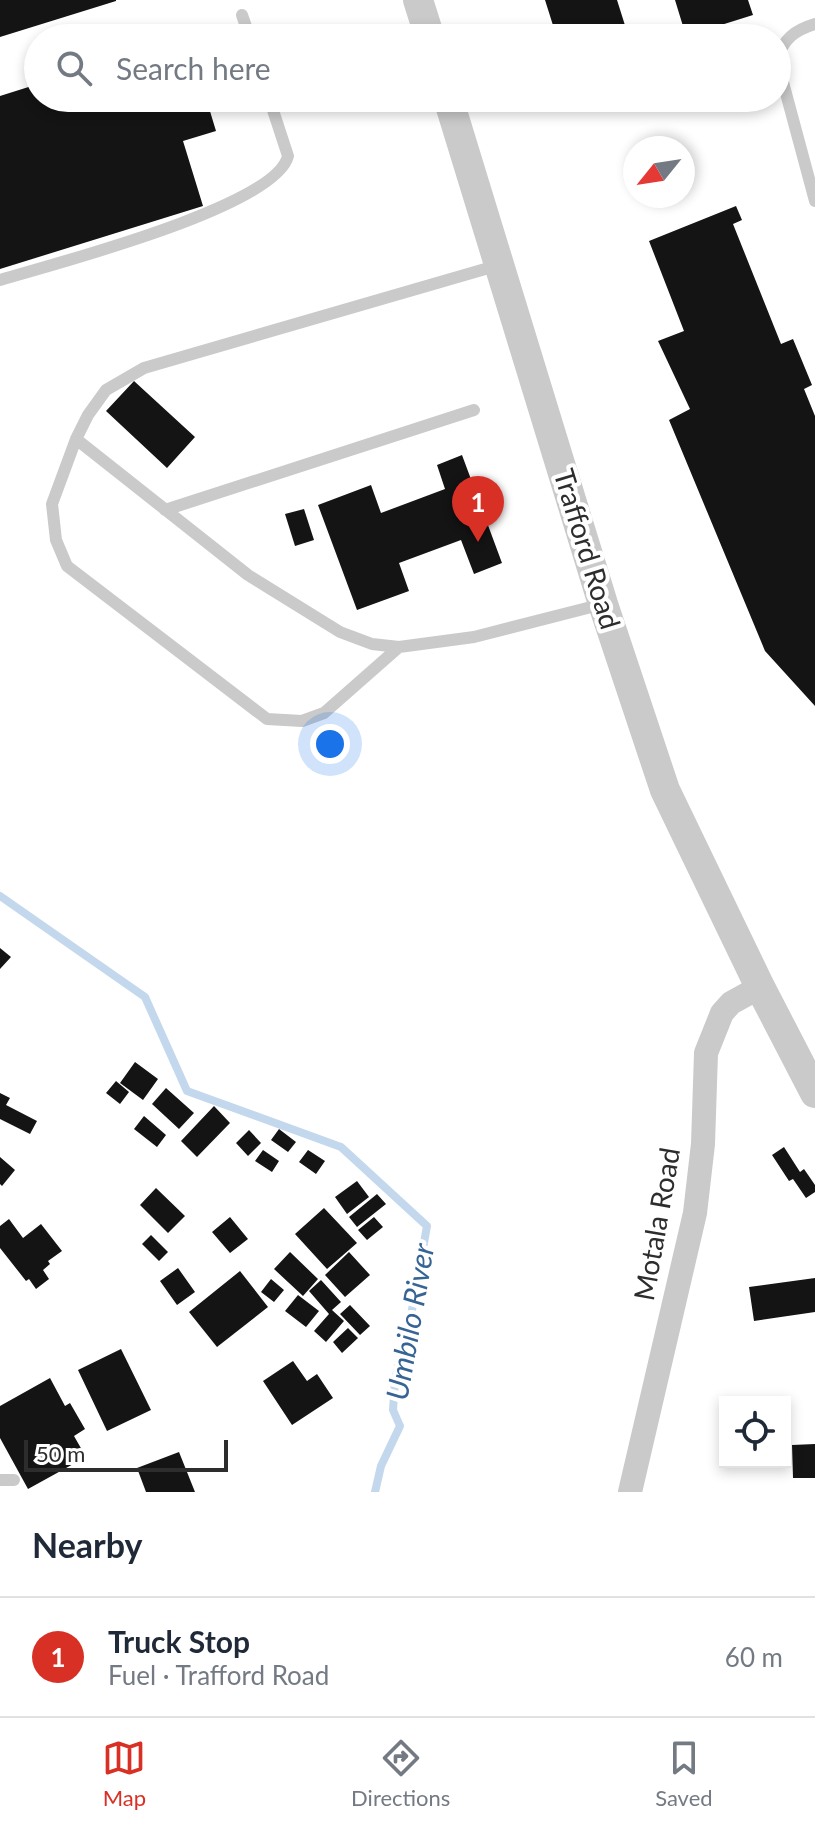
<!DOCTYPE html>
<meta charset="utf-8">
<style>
:root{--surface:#fff;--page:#f6f6f7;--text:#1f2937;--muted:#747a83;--line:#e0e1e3;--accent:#d93025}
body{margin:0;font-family:Lato,sans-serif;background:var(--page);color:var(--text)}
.controls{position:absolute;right:24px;bottom:24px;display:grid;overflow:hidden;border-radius:0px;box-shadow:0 4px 12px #0003}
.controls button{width:72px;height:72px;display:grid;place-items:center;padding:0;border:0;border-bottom:2px solid var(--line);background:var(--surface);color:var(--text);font:40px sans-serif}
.compass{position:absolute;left:623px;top:136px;width:72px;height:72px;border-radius:50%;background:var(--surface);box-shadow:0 4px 12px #0003;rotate:240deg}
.scale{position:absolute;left:24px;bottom:20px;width:204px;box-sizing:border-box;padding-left:8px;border:4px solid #2d2d2d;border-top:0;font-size:22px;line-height:28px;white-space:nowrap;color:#2d2d2d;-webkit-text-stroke:6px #fff;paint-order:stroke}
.you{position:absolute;left:330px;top:744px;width:28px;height:28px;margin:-20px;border:6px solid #fff;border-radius:50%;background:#1a73e8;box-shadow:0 0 0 12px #1a73e833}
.badge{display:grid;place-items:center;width:52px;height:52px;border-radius:50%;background:var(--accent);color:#fff;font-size:26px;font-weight:700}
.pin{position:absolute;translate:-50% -66px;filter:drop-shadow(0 2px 4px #0008)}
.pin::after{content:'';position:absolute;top:42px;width:28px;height:24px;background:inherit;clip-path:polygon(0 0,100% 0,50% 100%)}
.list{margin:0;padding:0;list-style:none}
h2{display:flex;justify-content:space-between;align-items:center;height:104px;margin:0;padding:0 32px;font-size:34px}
h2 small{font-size:26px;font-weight:400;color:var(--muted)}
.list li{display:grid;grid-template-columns:52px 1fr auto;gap:24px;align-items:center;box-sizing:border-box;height:120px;padding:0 32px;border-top:2px solid var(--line)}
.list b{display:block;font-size:30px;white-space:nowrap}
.list p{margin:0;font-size:26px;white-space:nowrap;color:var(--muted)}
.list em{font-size:26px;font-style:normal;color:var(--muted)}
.icon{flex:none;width:44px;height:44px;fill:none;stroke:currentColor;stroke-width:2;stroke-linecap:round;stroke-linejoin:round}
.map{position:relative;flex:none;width:815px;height:1492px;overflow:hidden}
.search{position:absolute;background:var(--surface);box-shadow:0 4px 12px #0003;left:24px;right:24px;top:24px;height:88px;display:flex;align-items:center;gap:20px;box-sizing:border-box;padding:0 28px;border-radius:44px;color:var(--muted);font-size:30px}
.sheet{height:224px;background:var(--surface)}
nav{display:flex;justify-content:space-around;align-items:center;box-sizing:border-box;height:112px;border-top:2px solid var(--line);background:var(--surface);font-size:22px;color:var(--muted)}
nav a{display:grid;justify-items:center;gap:4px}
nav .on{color:var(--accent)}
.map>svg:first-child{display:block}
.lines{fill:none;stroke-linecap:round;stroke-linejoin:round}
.stream{stroke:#c4d8ed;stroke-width:8}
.building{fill:#141414}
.service{stroke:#cacaca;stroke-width:12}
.minor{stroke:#cacaca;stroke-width:24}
.tertiary{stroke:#cacaca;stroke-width:30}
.labels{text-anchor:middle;stroke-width:8;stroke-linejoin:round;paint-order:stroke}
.street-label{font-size:28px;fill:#2d2d2d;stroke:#fff}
.water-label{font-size:30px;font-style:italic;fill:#366494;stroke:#fff}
</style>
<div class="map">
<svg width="815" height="1492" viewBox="0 0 815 1492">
<rect width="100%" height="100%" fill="#fff"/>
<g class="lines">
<path class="stream" d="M0 896 145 997 187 1091 341 1147 427 1226 412 1310 395 1380 393 1410 400 1426 381 1466 375 1492"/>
</g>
<path class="building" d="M0 0H116V1L0 37Z
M545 0H617L629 38H557Z
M675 0H748L753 15 686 36Z
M38 84V98H206L216 131 183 141 203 206 0 269V96Z
M736 206 742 220 733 224 781 344 793 339 812 385 804 389 815 416V706L765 651 669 420 690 409 658 341 684 331 649 241Z
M134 381 195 437 167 468 106 411Z
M462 455 502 563 474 574 461 540 399 563 409 591 357 610 318 505 371 485 381 513 445 489 437 465Z
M304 509 314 540 295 546 285 514Z
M0 948 11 957 0 969Z
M135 1062 158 1079 143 1100 120 1083Z
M116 1081 129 1092 120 1104 106 1093Z
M166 1088 194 1113 179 1129 152 1104Z
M0 1093 10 1098 6 1105 37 1121 30 1134 0 1119Z
M214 1106 230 1123 197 1157 181 1141Z
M144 1116 166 1135 157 1147 134 1129Z
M279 1129 296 1142 288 1152 271 1140Z
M249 1130 261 1143 248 1156 236 1143Z
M784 1147 800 1172 804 1169 815 1185V1192L806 1198 793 1179 789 1181 772 1155Z
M263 1150 279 1161 272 1172 255 1161Z
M308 1150 325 1161 316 1174 299 1162Z
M0 1157 15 1170 2 1186 0 1184Z
M357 1181 369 1197 347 1214 335 1197Z
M156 1188 185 1216 168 1233 140 1205Z
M377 1194 386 1204 357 1227 349 1217Z
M324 1208 357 1243 327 1269 295 1234Z
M230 1217 248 1239 230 1253 212 1232Z
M374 1217 383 1227 367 1240 358 1230Z
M9 1219 23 1238 41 1224 62 1251 48 1261 50 1264 43 1270 49 1279 36 1289 29 1279 26 1281 0 1248V1226Z
M151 1235 168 1252 159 1261 142 1244Z
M290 1252 318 1279 303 1296 274 1269Z
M349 1252 370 1275 345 1297 325 1275Z
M178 1268 195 1292 177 1305 160 1281Z
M240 1271 268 1307 217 1347 189 1312Z
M815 1278V1312L754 1321 749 1287Z
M271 1279 284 1290 274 1302 261 1292Z
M321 1280 341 1302 332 1310 344 1321 326 1342 314 1331 329 1314 309 1291Z
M298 1295 319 1311 306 1327 285 1311Z
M350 1305 370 1326 360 1335 340 1314Z
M348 1328 358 1338 342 1353 333 1342Z
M121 1349 151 1410 107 1431 78 1370Z
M293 1361 307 1381 317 1374 333 1398 292 1425 263 1381Z
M50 1378 65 1406 70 1403 85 1429 74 1436 86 1457 28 1489 0 1438V1406Z
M815 1444V1478H793L792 1445Z
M179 1452 195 1492H146L137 1468Z"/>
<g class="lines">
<path class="service" d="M242 15 250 38
M815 24C795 30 783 39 777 60L815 201
M0 280C53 264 276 207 288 156L269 98
M76 439 248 575 340 632 372 644 399 647 474 637 603 604
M165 510 474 410
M399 647 324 713 302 721 267 719 67 566 56 540 52 504 76 439 88 415 106 390 144 368 499 265
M0 1480H14"/>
<path class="minor" d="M630 1492 695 1213 703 1144 706 1053 722 1013 731 1003 760 987"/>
<path class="tertiary" d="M418 0 430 38
M448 98 603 604 665 790 760 987 815 1093"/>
</g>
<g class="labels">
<g class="street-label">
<text transform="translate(587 549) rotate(73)" y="10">Trafford Road</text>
<text transform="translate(657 1224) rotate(-80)" y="10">Motala Road</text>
</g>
<g class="water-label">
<text transform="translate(411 1322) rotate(-80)" y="10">Umbilo River</text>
</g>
</g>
</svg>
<div class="controls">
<button><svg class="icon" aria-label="locate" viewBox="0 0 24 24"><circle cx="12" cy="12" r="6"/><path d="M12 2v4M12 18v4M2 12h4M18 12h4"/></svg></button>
</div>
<svg class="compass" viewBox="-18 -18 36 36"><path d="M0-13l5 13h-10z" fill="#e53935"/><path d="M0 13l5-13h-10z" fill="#747a83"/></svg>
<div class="scale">50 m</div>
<div class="you"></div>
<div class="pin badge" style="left:478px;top:542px">1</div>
<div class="search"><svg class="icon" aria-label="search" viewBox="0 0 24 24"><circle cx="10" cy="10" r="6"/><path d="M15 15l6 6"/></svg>Search here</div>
</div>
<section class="sheet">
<h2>Nearby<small></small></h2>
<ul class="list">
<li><span class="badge">1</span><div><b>Truck Stop</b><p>Fuel · Trafford Road</p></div><em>60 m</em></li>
</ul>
</section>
<nav>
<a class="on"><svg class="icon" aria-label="map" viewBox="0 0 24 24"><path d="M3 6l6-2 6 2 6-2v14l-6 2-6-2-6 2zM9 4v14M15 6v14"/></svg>Map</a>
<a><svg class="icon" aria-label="directions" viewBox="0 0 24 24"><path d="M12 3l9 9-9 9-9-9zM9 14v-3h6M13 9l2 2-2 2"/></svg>Directions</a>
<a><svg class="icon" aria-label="saved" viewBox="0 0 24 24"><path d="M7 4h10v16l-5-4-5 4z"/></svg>Saved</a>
</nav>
